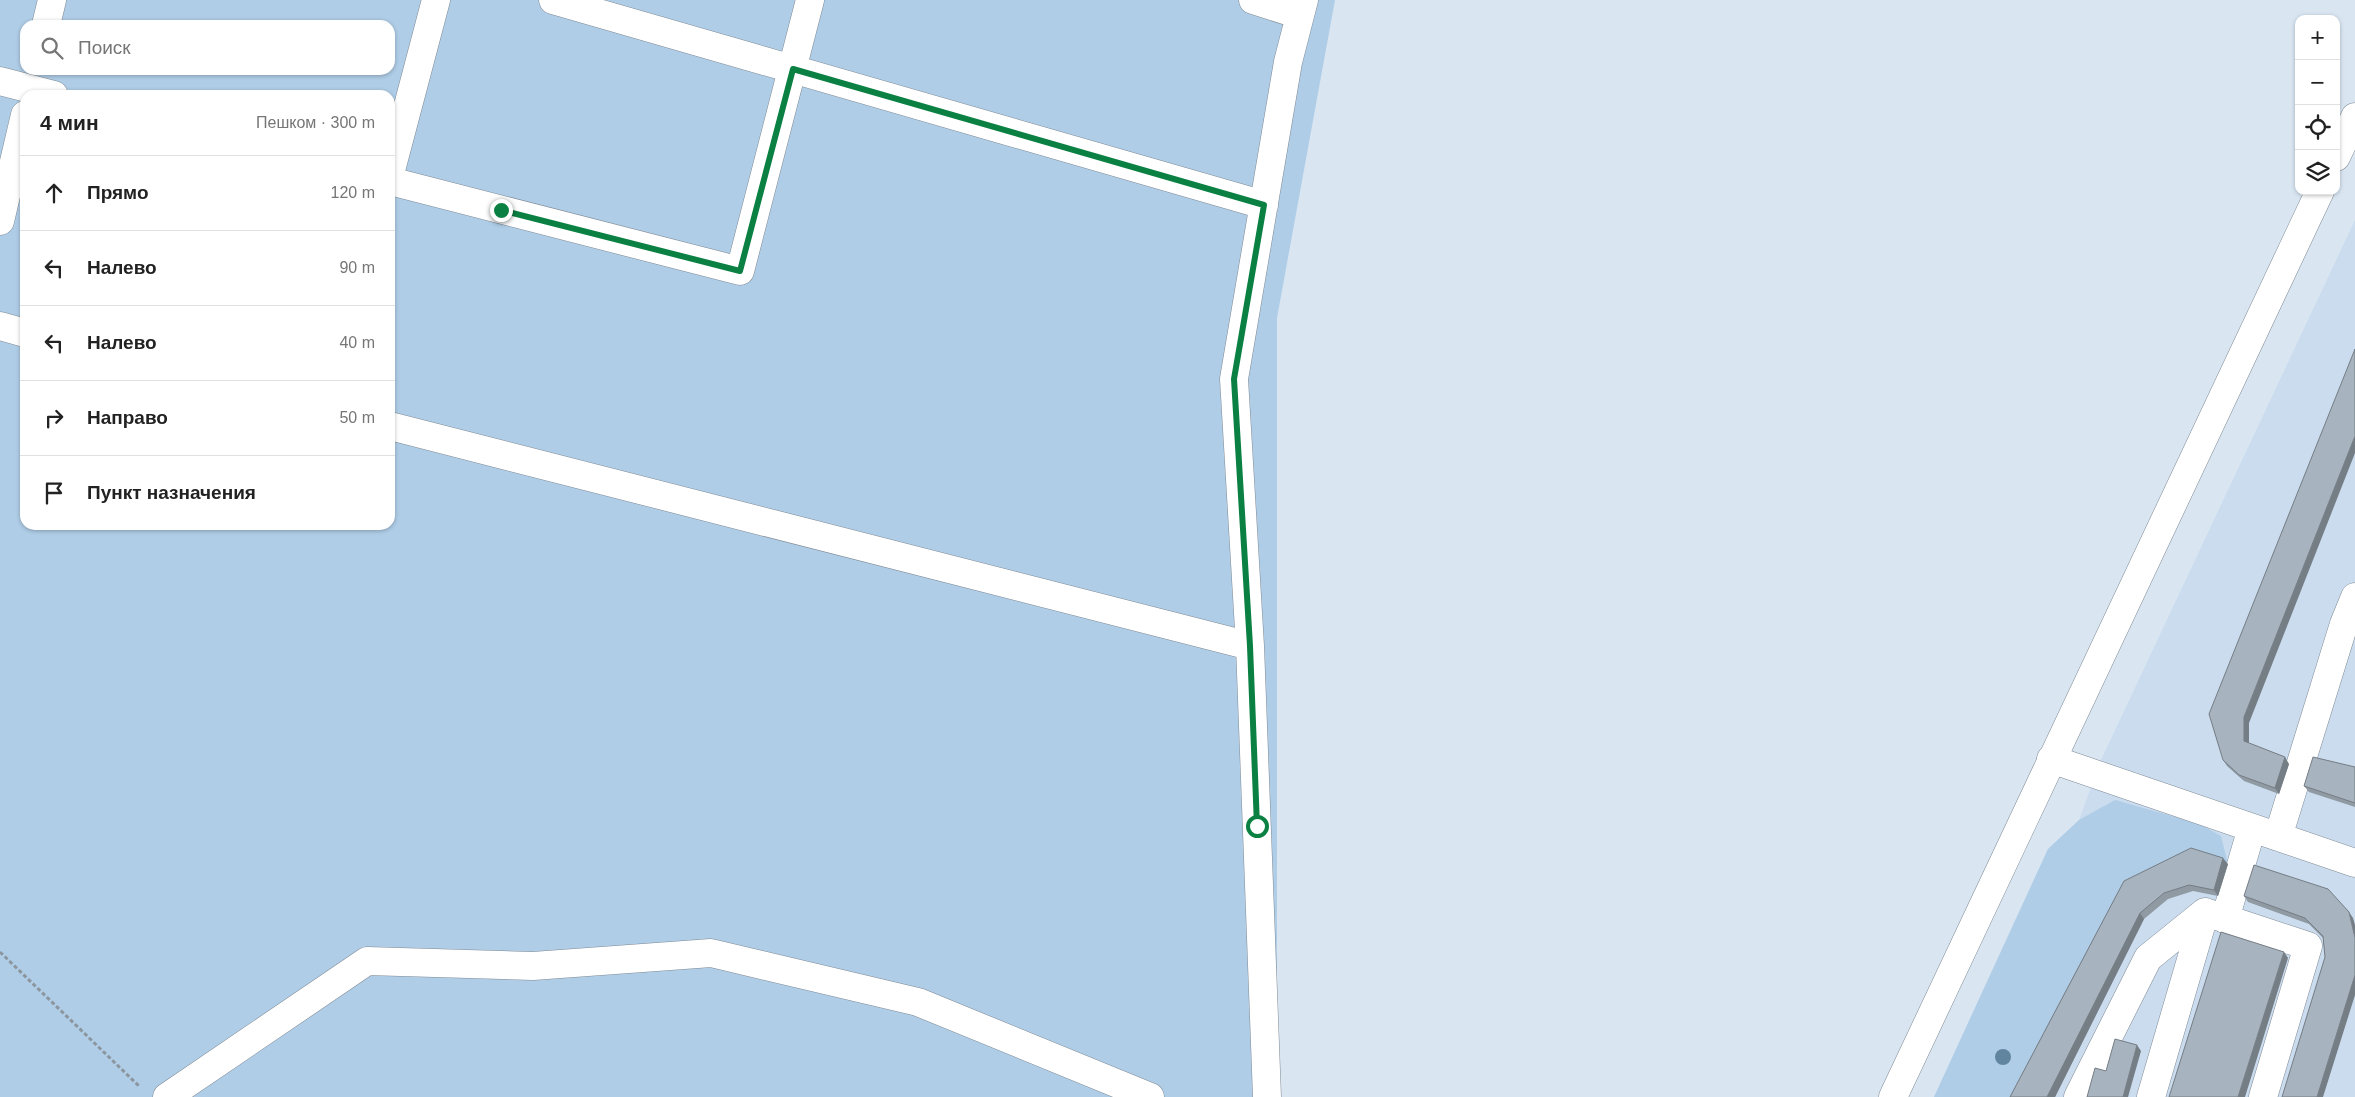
<!DOCTYPE html>
<html lang="ru">
<meta charset="utf-8">
<style>
:root{--surface:#fff;--page:#f6f6f6;--text:#222;--muted:#767676;--line:#e0e0e0}
body{margin:0;font-family:Arial,sans-serif;background:var(--page);color:var(--text)}
.controls{position:absolute;right:15px;top:15px;display:grid;overflow:hidden;border-radius:10px;box-shadow:0 1px 4px #0004}
.controls button{width:45px;height:45px;display:grid;place-items:center;padding:0;border:0;border-bottom:1px solid var(--line);background:var(--surface);color:var(--text);font:25px sans-serif}
.stop{position:absolute;width:15px;height:15px;margin:-11px;border:4px solid #0b8043;border-radius:50%;background:#fff}
.stop.end{background:#0b8043;border-color:#fff;box-shadow:0 1px 5px #0008}
.list{margin:0;padding:0;list-style:none}
h2{display:flex;justify-content:space-between;align-items:center;height:65px;margin:0;padding:0 20px;font-size:21px}
h2 small{font-size:16px;font-weight:400;color:var(--muted)}
.list li{display:grid;grid-template-columns:32px 1fr auto;gap:15px;align-items:center;box-sizing:border-box;height:75px;padding:0 20px;border-top:1px solid var(--line)}
.list b{display:block;font-size:19px;white-space:nowrap}
.list em{font-size:16px;font-style:normal;color:var(--muted)}
.icon{flex:none;width:28px;height:28px;fill:none;stroke:currentColor;stroke-width:2;stroke-linecap:round;stroke-linejoin:round}
.map{position:relative;flex:none;width:2355px;height:1097px;overflow:hidden}
.search{position:absolute;background:var(--surface);box-shadow:0 1px 4px #0004;left:20px;top:20px;width:375px;height:55px;display:flex;align-items:center;gap:12px;box-sizing:border-box;padding:0 18px;border-radius:15px;color:var(--muted);font-size:19px}
.panel{position:absolute;background:var(--surface);box-shadow:0 1px 4px #0004;left:20px;top:90px;width:375px;height:440px;border-radius:15px}
.map>svg:first-child{display:block}
.built{fill:#cadcee}
.green{fill:#afcde7;fill-rule:evenodd}
.lines{fill:none;stroke-linecap:round;stroke-linejoin:round}
.minor-casing{stroke:#7f8a95;stroke-width:29}
.major-casing{stroke:#7f8a95;stroke-width:29}
.path{stroke:#8c969f;stroke-width:3;stroke-dasharray:4 2.5;stroke-linecap:butt}
.minor{stroke:#fff;stroke-width:28}
.major{stroke:#fff;stroke-width:28}
.tree{fill:#62859f}
.wall{fill:#909aa3}
.shaded-wall{fill:#757d85}
.building{fill:#a7b3be;stroke:#757d85}
.route{stroke:#0b8043;stroke-width:6}
</style>
<div class="map">
<svg width="2355" height="1097" viewBox="0 0 2355 1097">
<rect width="100%" height="100%" fill="#d9e6f2"/>
<path class="built" d="M2355 220V1097H1934L2048 849 2079 820 2101 760Z"/>
<path class="green" d="M0 0H1335L1277 318V1097H0ZM25 25H390V70H25ZM25 95H390V525H25Z
M2115 800 2200 824 2221 836 2228 864 2128 887 2017 1097H1934L2048 849 2079 820Z"/>
<g class="lines">
<g class="minor-casing">
<path id="minor" d="M553 0 1264 205
M1253 0 1300 15
M46 25 52 0
M0 81 54 95
M390 174 436 0
M390 181 740 271 810 0
M0 221 25 115
M0 326 25 333
M390 426 1250 646
M2051 759 2355 863
M2278 837 2344 624 2355 597
M2225 919 2252 828
M167 1097 367 961 533 966 711 953 918 1002 1150 1097
M1267 1097 1250 646 1234 379 1288 62 1304 0
M2078 1097 2148 958 2205 912
M2151 1097 2205 912 2308 946 2263 1097"/>
</g>
<g class="major-casing">
<path id="major" d="M2336 157 2355 117
M1893 1097 2320 191"/>
</g>
<path class="path" d="M0 952 139 1086"/>
<use href="#minor" class="minor"/>
<use href="#major" class="major"/>
</g>
<circle class="tree" cx="2003" cy="1057" r="8"/>
<path class="wall" d="M2249 723V743L2289 764 2279 794 2244 781 2227 766 2223 760Z
M2355 767V807L2309 792 2304 786Z
M2228 864 2218 896 2193 891 2168 899 2144 919 2055 1097H2010L2124 881Z
M2244 896 2353 918 2325 957 2323 938 2309 924 2248 902Z"/>
<path class="shaded-wall" d="M2355 436V453L2249 723V747L2244 741V717Z
M2285 757 2289 764 2279 794 2275 788Z
M2223 858 2228 864 2218 896 2214 890Z
M2349 912 2353 918 2355 925V938Z
M2140 913 2144 919 2055 1097H2047Z
M2284 952 2288 958 2245 1097H2238Z
M2355 975V995L2323 1097H2317Z
M2137 1045 2141 1051 2128 1097H2123Z"/>
<path class="building" d="M2355 349V436L2244 717V741L2285 757 2275 788 2239 775 2223 760 2209 714Z
M2313 757 2355 767V803L2304 786Z
M2191 848 2223 858 2214 890 2189 885 2164 893 2140 913 2047 1097H2010L2124 881Z
M2254 865 2328 889 2349 912 2355 938V975L2317 1097H2282L2325 957 2323 936 2305 918 2244 896Z
M2221 932 2284 952 2238 1097H2169Z
M2115 1039 2137 1045 2123 1097H2087L2095 1068 2106 1071Z"/>
<g class="lines">
<path class="route" d="M501 210 740 271 793 69 1264 205 1234 379 1250 646 1257 826"/>
</g>
</svg>
<div class="controls">
<button>+</button>
<button>−</button>
<button><svg class="icon" aria-label="locate" viewBox="0 0 24 24"><circle cx="12" cy="12" r="6"/><path d="M12 2v4M12 18v4M2 12h4M18 12h4"/></svg></button>
<button><svg class="icon" aria-label="layers" viewBox="0 0 24 24"><path d="M12 4l9 5-9 5-9-5zM3 14l9 5 9-5"/></svg></button>
</div>
<div class="stop" style="left:1257px;top:826px"></div>
<div class="stop end" style="left:501px;top:210px"></div>
<div class="search"><svg class="icon" aria-label="search" viewBox="0 0 24 24"><circle cx="10" cy="10" r="6"/><path d="M15 15l6 6"/></svg>Поиск</div>
<section class="panel">
<h2>4 мин<small>Пешком · 300 m</small></h2>
<ul class="list">
<li><svg class="icon" aria-label="ahead" viewBox="0 0 24 24"><path d="M12 20V5M6 11l6-6 6 6"/></svg><div><b>Прямо</b></div><em>120 m</em></li>
<li><svg class="icon" aria-label="left" viewBox="0 0 24 24"><path d="M17 20v-9H6M10 6l-5 5 5 5"/></svg><div><b>Налево</b></div><em>90 m</em></li>
<li><svg class="icon" aria-label="left" viewBox="0 0 24 24"><path d="M17 20v-9H6M10 6l-5 5 5 5"/></svg><div><b>Налево</b></div><em>40 m</em></li>
<li><svg class="icon" aria-label="right" viewBox="0 0 24 24"><path d="M7 20v-9h11M14 6l5 5-5 5"/></svg><div><b>Направо</b></div><em>50 m</em></li>
<li><svg class="icon" aria-label="arrive" viewBox="0 0 24 24"><path d="M6 21V4h12l-3 4 3 4H6"/></svg><div><b>Пункт назначения</b></div></li>
</ul>
</section>
</div>
